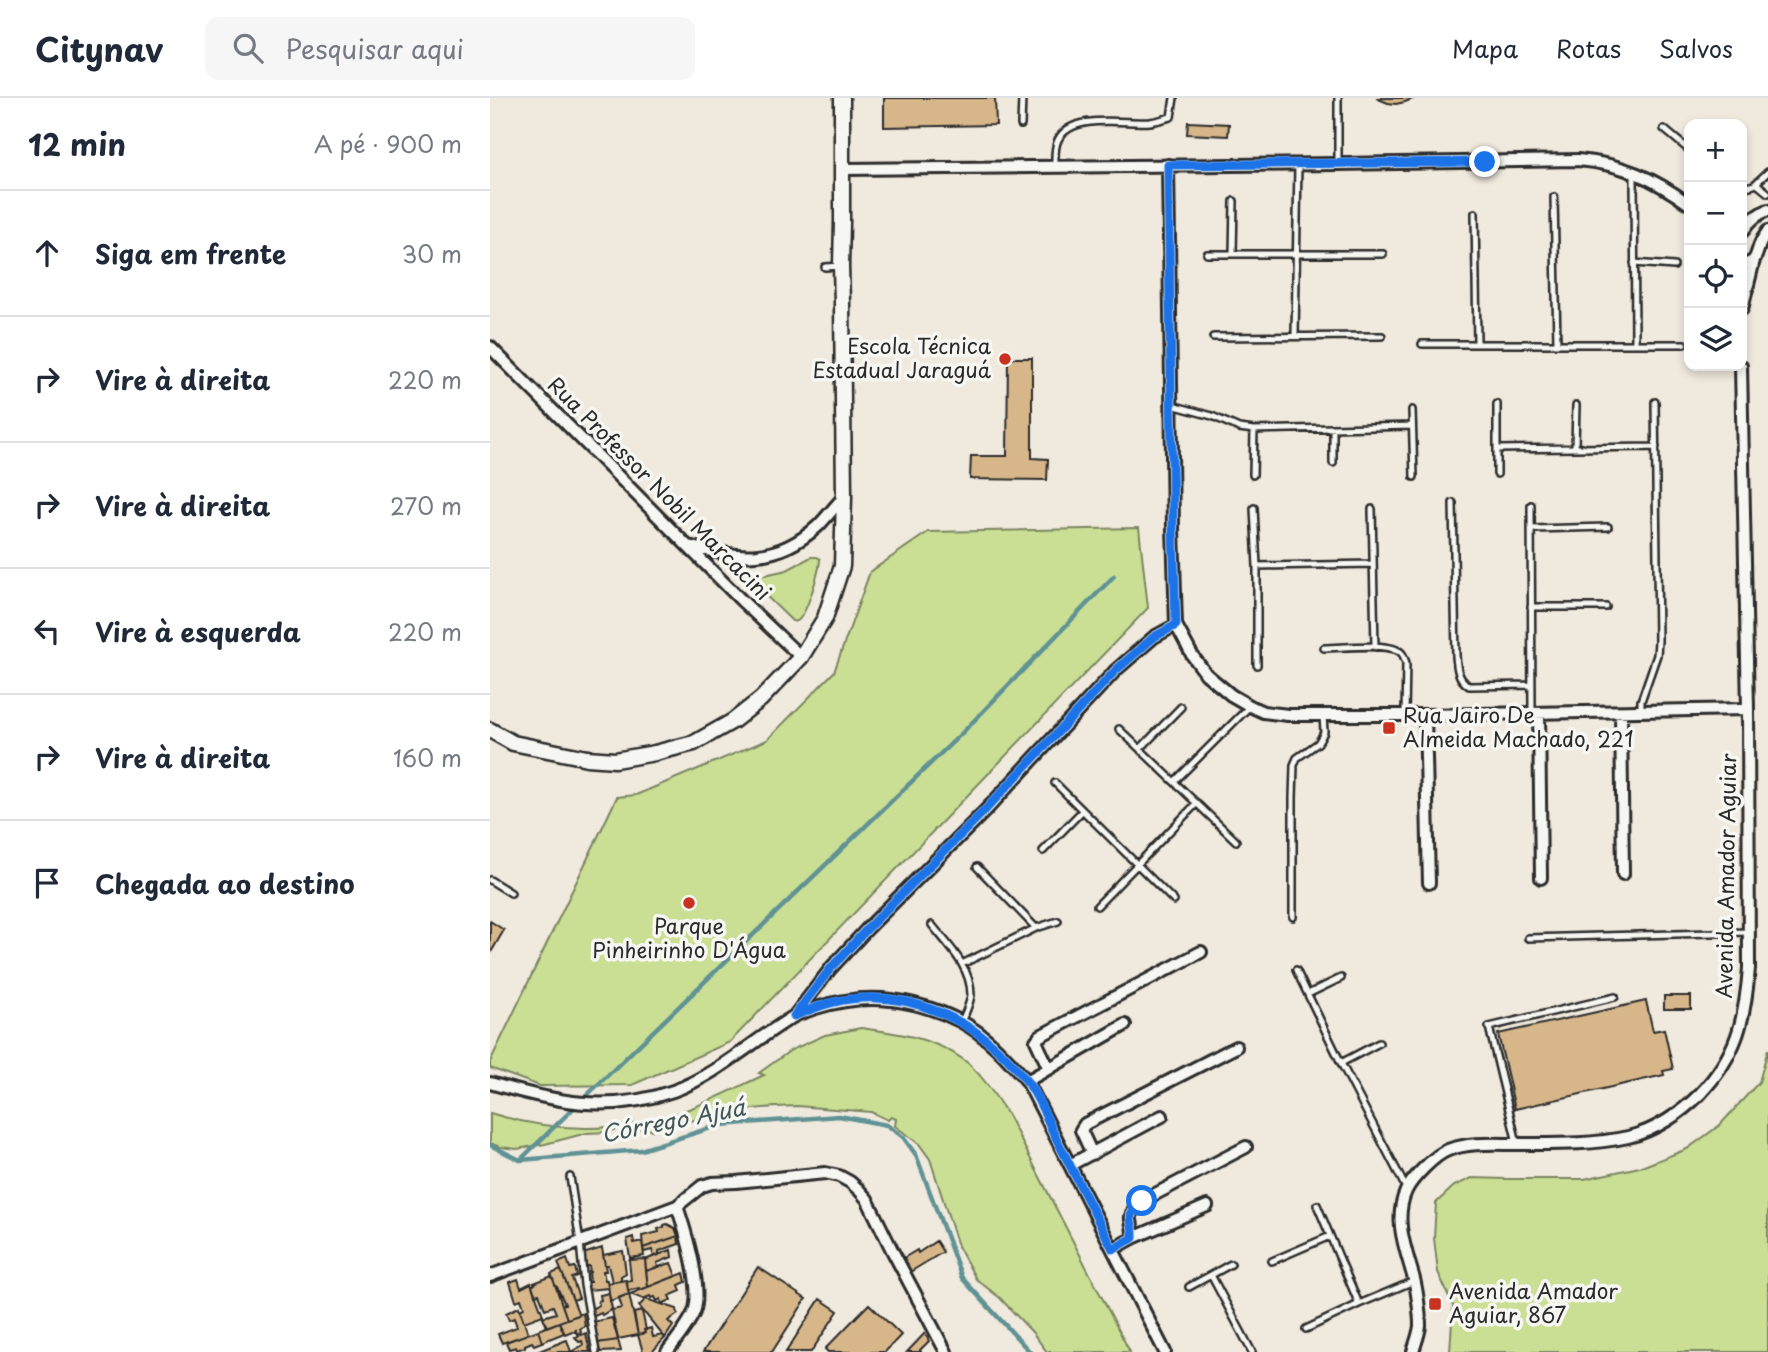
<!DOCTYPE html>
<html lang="pt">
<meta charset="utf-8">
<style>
:root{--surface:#fff;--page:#f6f6f7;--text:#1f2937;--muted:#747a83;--line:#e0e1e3}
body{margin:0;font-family:"Playpen Sans",sans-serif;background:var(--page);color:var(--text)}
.controls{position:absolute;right:21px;top:21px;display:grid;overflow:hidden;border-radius:14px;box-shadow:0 4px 10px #0003}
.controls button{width:63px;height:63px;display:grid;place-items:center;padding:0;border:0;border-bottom:2px solid var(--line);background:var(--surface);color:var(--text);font:35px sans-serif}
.stop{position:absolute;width:21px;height:21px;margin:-16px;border:5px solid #1a73e8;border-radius:50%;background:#fff}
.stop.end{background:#1a73e8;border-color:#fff;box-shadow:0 2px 7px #0008}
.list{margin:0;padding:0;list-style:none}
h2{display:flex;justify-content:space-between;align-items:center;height:91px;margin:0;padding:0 28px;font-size:30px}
h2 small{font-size:23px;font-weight:400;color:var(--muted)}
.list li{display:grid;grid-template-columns:46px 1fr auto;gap:21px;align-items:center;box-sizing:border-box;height:126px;padding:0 28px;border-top:2px solid var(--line)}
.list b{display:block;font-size:26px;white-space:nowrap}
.list em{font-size:23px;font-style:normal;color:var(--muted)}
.icon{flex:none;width:38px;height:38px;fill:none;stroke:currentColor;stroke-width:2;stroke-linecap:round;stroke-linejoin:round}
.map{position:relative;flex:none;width:1278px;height:1254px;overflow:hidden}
header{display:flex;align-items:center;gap:42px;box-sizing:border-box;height:98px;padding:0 35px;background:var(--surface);border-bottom:2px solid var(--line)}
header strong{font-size:33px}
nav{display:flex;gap:38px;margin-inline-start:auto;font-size:24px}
.search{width:490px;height:63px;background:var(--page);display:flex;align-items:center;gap:18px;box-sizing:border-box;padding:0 24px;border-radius:14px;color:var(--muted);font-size:26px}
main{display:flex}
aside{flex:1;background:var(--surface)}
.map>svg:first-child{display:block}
.green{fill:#cadf94;stroke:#7a8560;stroke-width:2}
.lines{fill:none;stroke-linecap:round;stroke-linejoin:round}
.stream{stroke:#609295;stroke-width:4.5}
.building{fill:#d7b78a;stroke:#2b2b2b;stroke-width:2}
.service-casing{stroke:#2b2b2b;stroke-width:10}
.minor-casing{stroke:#2b2b2b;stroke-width:16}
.tertiary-casing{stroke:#2b2b2b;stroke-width:19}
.service{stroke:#f6f6f2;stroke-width:5}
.minor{stroke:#f6f6f2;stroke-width:10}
.tertiary{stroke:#f6f6f2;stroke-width:14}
.route{stroke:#1a73e8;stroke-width:9}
.poi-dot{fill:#c8321e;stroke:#f6f6f2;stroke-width:2.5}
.labels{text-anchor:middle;stroke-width:7;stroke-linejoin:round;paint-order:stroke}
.poi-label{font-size:21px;fill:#2b2b2b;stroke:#f6f6f2;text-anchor:start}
.street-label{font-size:21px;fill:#2b2b2b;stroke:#f6f6f2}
.water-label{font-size:23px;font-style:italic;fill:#415657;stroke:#f6f6f2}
</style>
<header>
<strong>Citynav</strong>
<div class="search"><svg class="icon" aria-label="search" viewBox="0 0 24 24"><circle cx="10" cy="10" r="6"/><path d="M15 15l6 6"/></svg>Pesquisar aqui</div>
<nav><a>Mapa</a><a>Rotas</a><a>Salvos</a></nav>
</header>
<main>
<aside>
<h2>12 min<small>A pé · 900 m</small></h2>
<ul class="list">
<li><svg class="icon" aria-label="ahead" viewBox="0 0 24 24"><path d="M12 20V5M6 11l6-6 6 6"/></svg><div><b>Siga em frente</b></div><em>30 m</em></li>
<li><svg class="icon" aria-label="right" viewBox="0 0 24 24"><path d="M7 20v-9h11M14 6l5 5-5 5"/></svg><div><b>Vire à direita</b></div><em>220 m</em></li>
<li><svg class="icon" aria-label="right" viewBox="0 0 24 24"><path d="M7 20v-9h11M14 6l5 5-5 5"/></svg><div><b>Vire à direita</b></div><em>270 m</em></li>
<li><svg class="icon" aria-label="left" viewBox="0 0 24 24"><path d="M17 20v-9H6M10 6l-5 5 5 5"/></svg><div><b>Vire à esquerda</b></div><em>220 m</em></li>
<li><svg class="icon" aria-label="right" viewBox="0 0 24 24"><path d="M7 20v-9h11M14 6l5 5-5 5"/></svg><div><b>Vire à direita</b></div><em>160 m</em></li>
<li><svg class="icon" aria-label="arrive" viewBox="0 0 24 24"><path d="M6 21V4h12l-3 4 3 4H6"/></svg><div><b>Chegada ao destino</b></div></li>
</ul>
</aside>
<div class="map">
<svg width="1278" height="1254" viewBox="0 0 1278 1254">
<rect width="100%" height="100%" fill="#f0e9dd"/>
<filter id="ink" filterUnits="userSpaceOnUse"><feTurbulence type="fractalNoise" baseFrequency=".0143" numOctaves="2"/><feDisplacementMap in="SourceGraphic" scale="14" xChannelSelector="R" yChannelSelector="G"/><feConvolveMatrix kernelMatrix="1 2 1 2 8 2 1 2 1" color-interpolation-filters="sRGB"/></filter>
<g filter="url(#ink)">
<path class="green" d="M649 430 658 510 240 944 142 987 50 988 0 970V964L127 699 146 697 277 642 344 574 380 474 438 434Z
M321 459H327L330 461C330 471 316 519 307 523 306 524 303 523 302 523L266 488 265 483 270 478 297 472Z
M371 930C407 935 443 939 474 962 492 976 505 998 518 1017L640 1254H557L542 1234 525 1216 510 1200 486 1181 468 1148 440 1061 429 1046 405 1028 406 1021 401 1019 398 1022 381 1014 307 1008 286 1009 239 1013 201 1023 187 1025 166 1032 143 1031 134 1029 118 1034 97 1035 55 1046 27 1051 10 1049 0 1045V1015C65 1035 131 1036 196 1012 222 1003 248 989 274 977L269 975 301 952 335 937Z
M1278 951V1254H960L963 1208 948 1174 944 1140 946 1105 964 1088 982 1080 1016 1081H1094L1154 1068 1197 1051 1230 1027 1269 984Z"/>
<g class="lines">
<path class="stream" d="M0 1047 30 1062 151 1052 230 1027 349 1018 397 1027 413 1039 426 1057 472 1180 540 1254
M30 1062 473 634 624 478"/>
</g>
<path class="building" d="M394 0H505L506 27 394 29Z
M886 0H925L915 4 906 6 898 5Z
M698 24 739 26 738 38 697 36Z
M518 260H542V360L558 361 557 382 480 381 481 358H517Z
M0 823 14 832 0 856Z
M1174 898H1201V911H1174Z
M1156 903 1163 933 1174 931 1183 971 1173 973 1174 977 1025 1011 1008 936Z
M177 1126 185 1130 188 1138 153 1150 152 1138 169 1134 168 1131 174 1129V1127Z
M188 1138 189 1146 169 1153V1157L164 1159 162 1152 154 1154 153 1150Z
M143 1139 144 1145 152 1143 154 1158 140 1160 137 1141Z
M446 1143 453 1154 420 1174 412 1161 427 1152 428 1155Z
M112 1150 116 1173H113L115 1182H117L118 1190 98 1192 97 1184H100L99 1174H100L99 1168H95L93 1156Z
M181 1152 182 1159 167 1165 168 1169 156 1173 155 1162Z
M133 1153 136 1175 131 1178V1182L122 1184 118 1167H115L113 1157Z
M77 1161 80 1170 85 1169 87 1178 82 1180 89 1200 83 1202 68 1165Z
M155 1161 158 1189 150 1192 149 1190 138 1193 137 1183 141 1182 139 1162Z
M181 1165 186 1178 158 1189 156 1173Z
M268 1169 316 1201 282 1254H213Z
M71 1172 89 1217 77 1221 72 1207 75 1206 67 1189H66L61 1176Z
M194 1175 196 1184 189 1187 191 1193 179 1198 181 1202 172 1206 171 1201 167 1203 165 1199 161 1200 160 1198 153 1201 140 1196Z
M62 1178 77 1221 57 1229 53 1219 66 1215 63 1208 55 1211 49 1196 45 1197 42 1188 45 1186 44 1185Z
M28 1181 31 1190 41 1185 53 1217 34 1224 30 1212 34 1210 31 1201 26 1203 20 1184Z
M136 1182 139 1196 120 1203 118 1185Z
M119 1195 122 1211 112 1217 111 1215 102 1219 101 1211 109 1207 108 1203 111 1202 110 1197Z
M139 1196 148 1237 128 1241 122 1212 132 1210 129 1200Z
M156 1201 187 1211 188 1216 178 1223 183 1228 175 1240 149 1208Z
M330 1201 348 1213 321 1254H296Z
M379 1206 411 1237 395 1254H338L335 1251Z
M29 1209 38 1236 12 1245 8 1236 27 1229 24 1220 19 1222 16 1215Z
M152 1213 156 1232H154L155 1235 148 1237 144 1215Z
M93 1215 95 1228 90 1230 91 1234 87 1236 85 1230V1234L82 1233 75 1236 69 1224Z
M122 1220 128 1242 107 1245 103 1224Z
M69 1224 74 1235 52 1244 48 1232Z
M161 1230 163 1239 173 1237 175 1240 162 1254H153L148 1237 155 1235 154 1232Z
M48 1232 52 1244 44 1247 42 1244 35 1247V1249L27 1252 26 1249 19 1251 16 1244Z
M96 1235 100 1254H81L93 1247 92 1243 89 1244 85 1239Z
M435 1235 439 1243 430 1252 431 1254H417Z
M77 1242 81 1254H47L74 1243Z
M128 1242 131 1253 110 1254 107 1245Z"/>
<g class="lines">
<g class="service-casing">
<path id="service" d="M848 0V66
M531 27 532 0
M1174 31 1199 52
M565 69C565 60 564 50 568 42 582 14 635 26 660 24 667 23 674 21 681 19L684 0
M1144 74 1145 246
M1267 86 1278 95
M1252 90 1264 87 1278 74
M1064 99 1067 245
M985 115 987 245
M717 156H893
M743 156 744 103
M1144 165 1184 168
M335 169 351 168
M805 238 808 66
M723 239 892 238
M932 246H1194
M1007 306V376
M682 307 722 318 749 330 764 332 922 328
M922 312 924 379
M843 330V365
M1085 349 1086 307
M1007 351 1166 349
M763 377 764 332
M963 405 966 558C967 571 968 581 979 588L1042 587
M1041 407 1042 614
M764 410 767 468
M882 411 885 549
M1042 431 1118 429
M1041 509H1116
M834 550C851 550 892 545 907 552 913 554 914 559 916 565L915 617
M767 567V468L883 466
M1151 613V603L1167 557 1168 543 1165 304
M629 631 746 743
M650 651 691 609
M685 683 760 608
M565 685 684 803
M553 753 592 713
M487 769 546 830
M0 782 21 795
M607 808 707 705
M803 819V700L804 667 807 660 828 645 831 640 834 634 833 617
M442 827C458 847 481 869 481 897 480 906 475 915 472 924
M1038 840 1259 834
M472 866 546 830 568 823
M806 872 851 965 917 1092
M818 896 851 880
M851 965 889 945
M1027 1045 999 929 1125 899
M80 1079 90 1144 94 1187 106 1254
M827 1107 869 1206
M782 1163 840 1138
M721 1177 741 1166
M699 1189 721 1177 762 1254
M816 1231 869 1206 924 1183"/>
</g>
<g class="minor-casing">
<path id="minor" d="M678 67 683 430 686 527 702 557 716 576 741 597 760 608 773 614 798 617H935L1258 611
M352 71 848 66 1088 62C1133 66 1163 80 1199 106
M1253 133C1259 123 1267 116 1278 112
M1252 167C1269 164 1265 156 1271 144 1273 140 1276 136 1278 133
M1252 211 1264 162
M0 249 252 503 311 559
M198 448C250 460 285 467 328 428 337 419 345 408 354 399
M1131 614 1133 776
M1049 615 1051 780
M935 617 939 785
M305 917 341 870 377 831 497 711 626 572 664 539 686 527
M559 971 546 943 550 938 711 854
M537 983 635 927
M0 985C65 1004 117 1016 183 993 225 978 263 943 301 920 308 915 317 913 326 910 375 894 424 900 470 923 497 937 518 961 537 983L675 1254
M602 1056 591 1032 595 1026 746 949
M580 1067 672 1018
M643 1140 717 1108
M623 1151 643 1140C644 1118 633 1123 652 1103L756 1049
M0 1178 187 1108 212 1088 222 1085 246 1084 335 1075 349 1078 360 1084 369 1092 377 1101 403 1154 456 1254
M177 1254C186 1242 198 1228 204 1214 213 1190 195 1132 187 1108
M923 1254C925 1246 929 1237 930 1228 930 1215 927 1193 924 1181 916 1152 903 1122 916 1093 922 1080 945 1057 958 1052 980 1044 1003 1046 1026 1046 1063 1046 1102 1047 1138 1039 1165 1033 1191 1015 1210 996 1247 957 1255 922 1259 870L1258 611 1251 268"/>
</g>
<g class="tertiary-casing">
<path id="tertiary" d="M0 632 23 645 97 660 125 662 165 655 204 645 243 623 271 601 311 559 335 520 352 468 354 399 352 205 351 168 352 124V0"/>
</g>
<use href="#service" class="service"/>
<use href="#minor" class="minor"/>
<use href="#tertiary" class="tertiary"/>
</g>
</g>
<g class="lines" filter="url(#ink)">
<path class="route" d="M652 1103C633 1123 644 1118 643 1140L623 1151C603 1113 584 1075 565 1038 556 1019 548 997 535 981 491 924 418 887 344 904 330 907 317 913 304 918L341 870 377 831 496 711 626 572 664 539 686 527 683 430 678 67 995 64"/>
</g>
<g class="poi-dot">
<circle cx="515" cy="261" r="7"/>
<rect x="892" y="623" width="14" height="14" rx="3.5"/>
<circle cx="199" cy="805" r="7"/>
<rect x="938" y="1199" width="14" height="14" rx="3.5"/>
</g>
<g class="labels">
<g class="poi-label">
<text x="501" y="256" text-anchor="end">Escola Técnica<tspan x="501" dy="24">Estadual Jaraguá</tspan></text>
<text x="913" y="625">Rua Jairo De<tspan x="913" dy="24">Almeida Machado, 221</tspan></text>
<text x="199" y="836" text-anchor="middle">Parque<tspan x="199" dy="24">Pinheirinho D'Água</tspan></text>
<text x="959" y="1201">Avenida Amador<tspan x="959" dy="24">Aguiar, 867</tspan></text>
</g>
<g class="street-label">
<text transform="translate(169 391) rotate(45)" y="7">Rua Professor Nobil Marcacini</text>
<text transform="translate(1237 778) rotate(-89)" y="7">Avenida Amador Aguiar</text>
</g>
<g class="water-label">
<text transform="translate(183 1023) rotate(-11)" y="8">Córrego Ajuá</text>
</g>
</g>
</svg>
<div class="controls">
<button>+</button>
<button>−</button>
<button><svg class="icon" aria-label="locate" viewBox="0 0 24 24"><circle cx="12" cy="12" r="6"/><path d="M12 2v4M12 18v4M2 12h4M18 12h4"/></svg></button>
<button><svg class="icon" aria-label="layers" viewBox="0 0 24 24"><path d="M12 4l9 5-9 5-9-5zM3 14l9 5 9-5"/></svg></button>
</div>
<div class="stop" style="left:652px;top:1103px"></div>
<div class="stop end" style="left:995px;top:64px"></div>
</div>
</main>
